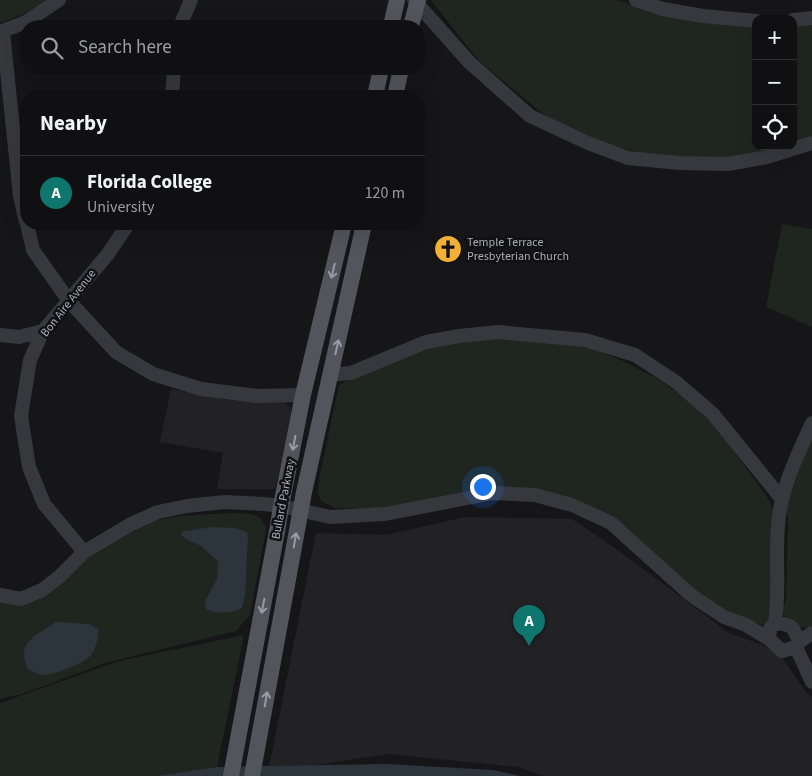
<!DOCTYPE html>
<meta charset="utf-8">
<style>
:root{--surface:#101012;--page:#1e1e20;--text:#f1f3f6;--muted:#9c9d9f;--line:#303032;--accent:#0f766e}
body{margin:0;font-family:"Source Sans 3",sans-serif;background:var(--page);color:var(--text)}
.controls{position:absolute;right:15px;top:15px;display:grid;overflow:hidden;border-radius:10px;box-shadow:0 5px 20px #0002}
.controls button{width:45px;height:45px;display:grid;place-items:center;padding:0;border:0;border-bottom:1px solid var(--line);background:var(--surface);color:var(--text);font:25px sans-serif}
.you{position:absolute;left:482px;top:486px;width:18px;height:18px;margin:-12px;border:4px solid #fff;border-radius:50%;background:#1a73e8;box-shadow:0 0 0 8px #1a73e833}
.badge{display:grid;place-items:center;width:32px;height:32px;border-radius:50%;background:var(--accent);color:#fff;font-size:16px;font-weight:700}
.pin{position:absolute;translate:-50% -41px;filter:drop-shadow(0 1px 2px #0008)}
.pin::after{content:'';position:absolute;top:26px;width:18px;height:15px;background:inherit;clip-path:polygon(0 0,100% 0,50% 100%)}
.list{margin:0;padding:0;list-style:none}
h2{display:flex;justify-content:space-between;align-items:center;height:65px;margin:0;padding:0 20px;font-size:21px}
h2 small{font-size:16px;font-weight:400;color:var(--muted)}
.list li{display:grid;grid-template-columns:32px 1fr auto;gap:15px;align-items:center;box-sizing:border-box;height:75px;padding:0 20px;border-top:1px solid var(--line)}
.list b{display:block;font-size:19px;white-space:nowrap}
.list p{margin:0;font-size:16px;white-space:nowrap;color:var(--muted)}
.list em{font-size:16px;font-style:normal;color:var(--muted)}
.icon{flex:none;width:28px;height:28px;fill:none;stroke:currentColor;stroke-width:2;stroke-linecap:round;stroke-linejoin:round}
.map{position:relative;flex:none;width:812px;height:776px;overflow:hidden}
.search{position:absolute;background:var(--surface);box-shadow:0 5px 20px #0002;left:20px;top:20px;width:405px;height:55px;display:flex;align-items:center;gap:12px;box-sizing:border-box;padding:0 18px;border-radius:20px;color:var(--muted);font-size:19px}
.panel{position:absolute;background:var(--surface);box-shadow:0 5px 20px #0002;left:20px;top:90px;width:405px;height:140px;border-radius:20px}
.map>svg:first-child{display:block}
.built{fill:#222225}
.green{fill:#1e261f}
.water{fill:#2c353c}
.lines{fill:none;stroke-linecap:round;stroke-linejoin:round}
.minor{stroke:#37383d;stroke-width:14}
.major{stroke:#53555c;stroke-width:16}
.oneway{stroke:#979ba6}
.labels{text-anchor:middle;stroke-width:5;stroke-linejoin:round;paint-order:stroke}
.poi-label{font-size:12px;fill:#a8adb8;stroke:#111113;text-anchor:start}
.street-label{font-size:12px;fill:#a8adb8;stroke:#111113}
</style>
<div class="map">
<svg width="812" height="776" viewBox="0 0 812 776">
<rect width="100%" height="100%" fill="#161618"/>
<path class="built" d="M171 389 227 400 264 403 283 402 291 408V420L275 489H217L223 453 160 442Z
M465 517 572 519 622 553 729 633 760 644 781 656 806 692 812 697V776H544L518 767 389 754 268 772 316 533 386 535Z"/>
<path class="green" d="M0 0H48L27 13 0 23Z
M431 0H616C660 15 709 26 756 27V146H790L755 156 702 159 645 154 617 147 586 135 547 117 479 61Z
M812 24V139L793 145V25Z
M782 224 812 229V327L766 307Z
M501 337 587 347 623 361 656 378 697 406 726 440 767 497 774 511 772 618 768 623 762 625 718 609 698 595 621 526 510 487 475 489 383 508H335L321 501 318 493 319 479 339 385C377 368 417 347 459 340 472 338 487 338 501 337Z
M812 439V626C801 631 794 623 785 617L783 609 786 600 788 518C781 492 801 462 812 439Z
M228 513C244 514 263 510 266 530L250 615 236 631 105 663 22 694 0 699V600L24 602C63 574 101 539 147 523 173 515 201 515 228 513Z
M244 635 217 767 156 776H0V703L119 661Z"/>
<path class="water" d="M212 527 236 528 247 532 248 536 245 595 242 608C231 614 217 614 206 609L205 601 217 579 218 561 201 546 188 540 181 535 182 532 185 531Z
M56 622 89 624 98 629C99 636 96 649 91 655 84 664 53 675 43 675 38 675 32 671 28 669 15 642 37 635 56 622Z
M387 764 493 770 520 776H156L217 767Z"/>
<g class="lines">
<path class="minor" d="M414 0 469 62 530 116 588 143 628 158 679 163 728 164 767 157 812 143
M636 0 663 9 703 16 756 21
M793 20 812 18
M180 26 191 0
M0 32 26 22 59 0
M3 32 20 196 26 222
M172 96 174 69
M27 224 33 250 69 301 116 352 153 374 201 389 257 396 303 395
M0 335 19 337 43 331
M331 372 339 374 351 373 426 342 459 336 498 332 585 340 635 355 676 382 713 414 782 499
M84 552 44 504 29 467 21 416 30 360 43 331 108 254 128 224
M0 595 21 599 42 590 59 577 84 552 131 524 158 512 187 506 225 502 264 504 281 506 330 517 385 514 493 493 535 495 572 505 611 523 692 596 724 617 746 625 769 639
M775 623C780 589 775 559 778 526 780 490 797 456 812 423
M799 642C794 627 792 624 775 623L770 629 769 639 782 651 796 647 799 642 812 633
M796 647 812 682"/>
<path class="major" d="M391 26 397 0
M411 26 418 0
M375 96 381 69
M395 96 401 69
M231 776 278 526 281 506 303 395 344 224
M252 776 304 492 364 224"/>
</g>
<defs><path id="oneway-shaft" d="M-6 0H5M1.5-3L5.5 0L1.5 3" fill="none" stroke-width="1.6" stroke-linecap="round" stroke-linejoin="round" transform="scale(1.25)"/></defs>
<g class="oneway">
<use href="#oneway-shaft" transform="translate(333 271) rotate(103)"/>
<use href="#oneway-shaft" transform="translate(337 347) rotate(-77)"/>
<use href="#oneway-shaft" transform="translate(294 443) rotate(101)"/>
<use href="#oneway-shaft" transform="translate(295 540) rotate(-80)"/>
<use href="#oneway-shaft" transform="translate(263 606) rotate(101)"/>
<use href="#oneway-shaft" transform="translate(266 699) rotate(-80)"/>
</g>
<defs>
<g id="church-disc" transform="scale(1.4375)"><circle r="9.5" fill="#f2b134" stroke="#111113"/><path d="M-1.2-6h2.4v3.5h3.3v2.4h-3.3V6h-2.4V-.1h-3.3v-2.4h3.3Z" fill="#111"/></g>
</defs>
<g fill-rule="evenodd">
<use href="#church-disc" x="448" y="249"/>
</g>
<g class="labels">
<g class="poi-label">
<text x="467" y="246">Temple Terrace<tspan x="467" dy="14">Presbyterian Church</tspan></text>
</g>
<g class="street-label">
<text transform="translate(68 303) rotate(-52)" y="4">Bon Aire Avenue</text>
<text transform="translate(283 499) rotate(-79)" y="4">Bullard Parkway</text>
</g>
</g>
</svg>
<div class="controls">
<button>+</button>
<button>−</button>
<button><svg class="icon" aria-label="locate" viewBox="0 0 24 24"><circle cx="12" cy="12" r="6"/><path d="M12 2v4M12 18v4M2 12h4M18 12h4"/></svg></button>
</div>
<div class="you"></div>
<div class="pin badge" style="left:529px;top:646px">A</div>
<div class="search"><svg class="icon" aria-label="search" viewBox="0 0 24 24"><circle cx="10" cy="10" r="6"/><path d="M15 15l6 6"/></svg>Search here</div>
<section class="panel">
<h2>Nearby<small></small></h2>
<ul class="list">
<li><span class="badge">A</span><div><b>Florida College</b><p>University</p></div><em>120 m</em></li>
</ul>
</section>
</div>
